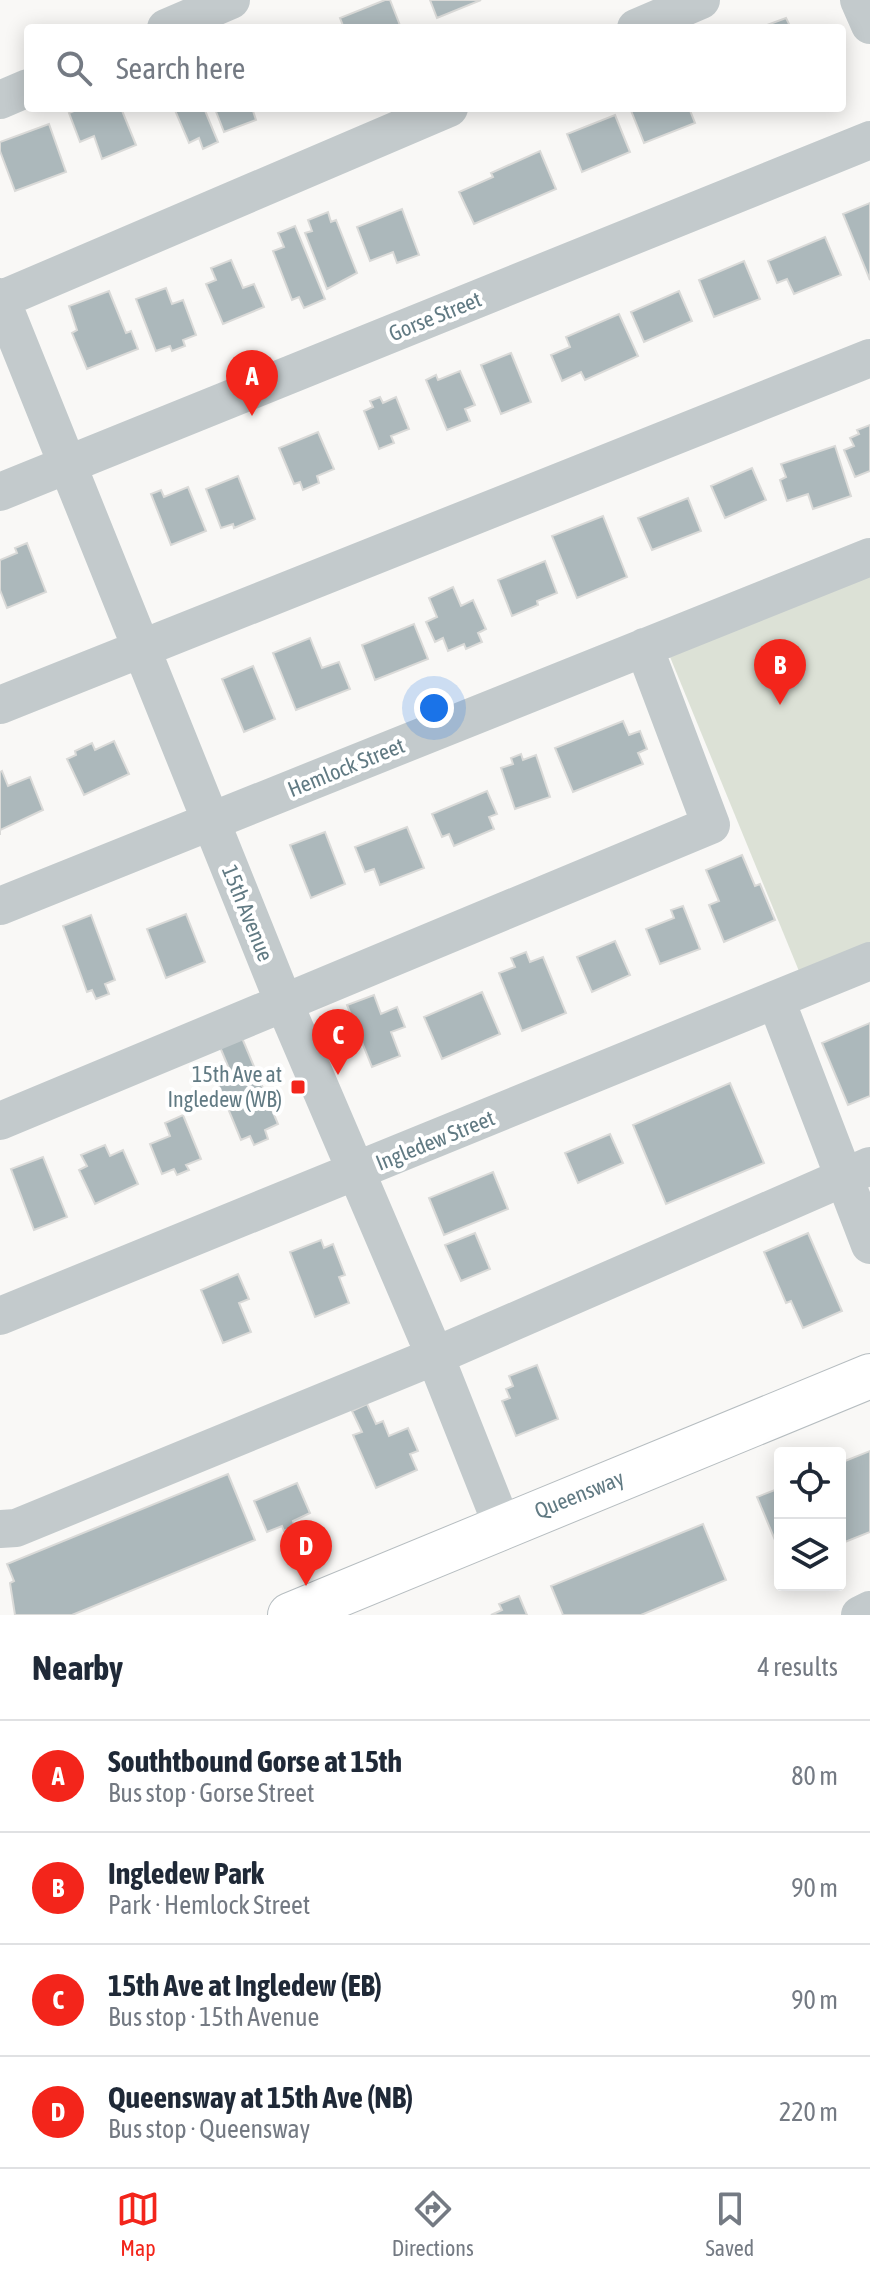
<!DOCTYPE html>
<meta charset="utf-8">
<style>
:root{--surface:#fff;--page:#f6f6f7;--text:#1f2937;--muted:#747a83;--line:#e0e1e3;--accent:#f3251b}
body{margin:0;font-family:"Asap Condensed",sans-serif;background:var(--page);color:var(--text)}
.controls{position:absolute;right:24px;bottom:24px;display:grid;overflow:hidden;border-radius:8px;box-shadow:0 4px 20px #0003}
.controls button{width:72px;height:72px;display:grid;place-items:center;padding:0;border:0;border-bottom:2px solid var(--line);background:var(--surface);color:var(--text);font:40px sans-serif}
.you{position:absolute;left:434px;top:708px;width:28px;height:28px;margin:-20px;border:6px solid #fff;border-radius:50%;background:#1a73e8;box-shadow:0 0 0 12px #1a73e833}
.badge{display:grid;place-items:center;width:52px;height:52px;border-radius:50%;background:var(--accent);color:#fff;font-size:26px;font-weight:700}
.pin{position:absolute;translate:-50% -66px;filter:drop-shadow(0 2px 4px #0008)}
.pin::after{content:'';position:absolute;top:42px;width:28px;height:24px;background:inherit;clip-path:polygon(0 0,100% 0,50% 100%)}
.list{margin:0;padding:0;list-style:none}
h2{display:flex;justify-content:space-between;align-items:center;height:104px;margin:0;padding:0 32px;font-size:34px}
h2 small{font-size:26px;font-weight:400;color:var(--muted)}
.list li{display:grid;grid-template-columns:52px 1fr auto;gap:24px;align-items:center;box-sizing:border-box;height:112px;padding:0 32px;border-top:2px solid var(--line)}
.list b{display:block;font-size:30px;white-space:nowrap}
.list p{margin:0;font-size:26px;white-space:nowrap;color:var(--muted)}
.list em{font-size:26px;font-style:normal;color:var(--muted)}
.icon{flex:none;width:44px;height:44px;fill:none;stroke:currentColor;stroke-width:2;stroke-linecap:round;stroke-linejoin:round}
.map{position:relative;flex:none;width:870px;height:1615px;overflow:hidden}
.search{position:absolute;background:var(--surface);box-shadow:0 4px 20px #0003;left:24px;right:24px;top:24px;height:88px;display:flex;align-items:center;gap:20px;box-sizing:border-box;padding:0 28px;border-radius:8px;color:var(--muted);font-size:30px}
.sheet{height:552px;background:var(--surface)}
nav{display:flex;justify-content:space-around;align-items:center;box-sizing:border-box;height:112px;border-top:2px solid var(--line);background:var(--surface);font-size:22px;color:var(--muted)}
nav a{display:grid;justify-items:center;gap:4px}
nav .on{color:var(--accent)}
.map>svg:first-child{display:block}
.green{fill:#dce1d6}
.building{fill:#acb8bb;stroke:#dadad8;stroke-width:2}
.lines{fill:none;stroke-linecap:round;stroke-linejoin:round}
.major-casing{stroke:#b6bdc0;stroke-width:46}
.minor{stroke:#c3cacc;stroke-width:38}
.major{stroke:#fff;stroke-width:44}
.poi-dot{fill:#f3251b;stroke:#fff;stroke-width:3}
.labels{text-anchor:middle;stroke-width:8;stroke-linejoin:round;paint-order:stroke}
.street-label{font-size:22px;fill:#617a83;stroke:#fff}
.poi-label{font-size:22px;fill:#617a83;stroke:#fff;text-anchor:end}
</style>
<div class="map">
<svg width="870" height="1615" viewBox="0 0 870 1615">
<rect width="100%" height="100%" fill="#f9f8f6"/>
<path class="green" d="M870 555V948L801 976 661 635Z"/>
<path class="building" d="M385 0H390L401 28H344L340 18Z
M430 0H481L437 18Z
M786 18 791 28H759Z
M81 108H121L136 145 102 159 94 136 80 142 69 113Z
M174 108H204L218 142 203 149 199 138 189 143Z
M252 108 256 120 224 132 215 109Z
M630 108H689L695 123 644 143Z
M615 115 630 152 582 172 567 134Z
M49 124 66 172 15 191 0 151V142Z
M540 151 556 189 474 224 459 192 493 177 491 173Z
M870 203V280L843 214Z
M402 209 419 255 397 263 393 252 370 261 357 227Z
M328 212 331 222 336 220 357 273 327 289 305 233 312 231 308 220Z
M295 226 325 299 304 308 299 297 292 300 273 251 284 247 278 233Z
M825 237 841 275 794 294 787 279 777 283 768 261Z
M231 260 243 288 254 284 264 307 223 324 206 284 216 280 211 268Z
M744 261 760 299 714 317 699 280Z
M166 288 172 304 183 300 196 335 183 340 185 346 172 351 170 346 156 351 136 299Z
M109 291 126 333 131 331 138 349 87 369 72 333 77 330 69 306Z
M679 291 692 321 644 342 631 312Z
M619 314 638 356 585 380 581 372 562 381 551 355 570 347 566 337Z
M511 353 531 402 501 414 481 365Z
M460 371 475 405 465 409 470 421 447 430 426 380 436 375 438 380Z
M380 397 383 403 396 397 409 429 391 436 394 443 379 449 364 411 373 407 370 401Z
M870 425V471L855 477 844 450 854 446 850 438 859 434 857 430Z
M318 432 334 469 317 476 319 483 303 490 300 482 294 484 279 448Z
M835 446 851 496 813 509 808 494 787 501 780 480 786 477 781 464Z
M752 468 766 500 725 518 711 486Z
M238 476 255 519 234 528 233 524 221 528 206 489Z
M188 487 206 531 171 545 151 494 161 490 164 497Z
M688 498 701 531 652 550 638 518Z
M603 516 627 577 577 598 552 536Z
M27 543 46 592 7 608 0 590V560L17 553 15 548Z
M545 561 557 593 537 601 538 605 512 616 498 580Z
M453 587 461 606 473 600 486 629 478 633 482 642 466 649 464 644 448 651 443 638 435 642 426 622 437 617 429 598Z
M414 624 428 659 375 680 362 645Z
M310 638 322 668 339 662 350 689 296 710 273 653Z
M253 666 275 719 244 732 222 679Z
M623 721 629 735 640 731 647 749 638 753 643 764 573 792 555 748Z
M114 741 129 774 84 795 67 759 76 755 75 751 92 743 95 750Z
M521 754 523 760 536 755 550 797 515 809 501 768 513 764 511 758Z
M2 771 8 786 30 777 43 810 0 830V835V772Z
M487 791 497 814 489 817 494 829 454 846 449 834 442 837 432 814Z
M407 827 424 868 380 885 374 869 365 872 355 847Z
M325 832 345 884 311 898 290 845Z
M742 855 755 886 760 884 775 920 724 942 709 905 719 901 706 870Z
M683 906 700 949 660 964 646 929 674 918 671 910Z
M186 914 205 962 166 978 147 929Z
M91 915 115 980 105 984 109 994 96 999 92 990 87 992 63 926Z
M615 941 630 975 592 992 577 957Z
M526 952 530 962 543 957 566 1013 522 1031 499 973 515 967 511 958Z
M482 992 500 1034 442 1059 424 1017Z
M374 995 381 1014 397 1007 405 1027 391 1032 400 1056 372 1067 347 1005Z
M870 1023V1096L848 1105 822 1043Z
M237 1026 278 1124 265 1130 268 1139 254 1145 250 1136 241 1140 215 1077 230 1071 215 1035Z
M730 1083 764 1163 666 1204 633 1125Z
M183 1115 201 1159 186 1165 189 1170 177 1175 174 1169 162 1174 150 1144 170 1136 165 1123Z
M610 1134 623 1163 578 1183 565 1153Z
M105 1145 110 1156 123 1150 138 1184 95 1204 79 1170 87 1166 81 1155Z
M43 1157 67 1217 34 1230 11 1169Z
M493 1172 508 1209 444 1235 429 1198Z
M475 1233 490 1269 461 1281 445 1245Z
M808 1233 842 1311 803 1328 791 1301 786 1303 764 1252Z
M321 1240 324 1248 333 1244 345 1275 339 1277 349 1303 315 1317 290 1252Z
M238 1274 249 1299 239 1303 251 1332 223 1343 201 1290Z
M537 1365 558 1419 516 1436 502 1401 510 1398 506 1389 513 1386 509 1376Z
M367 1404 376 1424 383 1421 389 1436 408 1428 418 1451 410 1454 417 1470 376 1488 353 1435 362 1432 352 1411Z
M870 1451V1532L840 1544V1463Z
M228 1474 255 1540 72 1615H15L10 1583 14 1581 7 1564Z
M297 1483 310 1513 293 1521 295 1527 284 1531 282 1526 267 1532 254 1501Z
M780 1488V1552L757 1497Z
M703 1524 726 1580 641 1615H563L551 1586Z
M519 1596 527 1615H491L502 1610 499 1604Z"/>
<g class="lines">
<g class="major-casing">
<path id="major" d="M290 1615 870 1376"/>
</g>
<path class="minor" d="M859 0 870 25
M166 28 231 0
M636 28 701 0
M0 100 28 88
M0 297 284 1003 435 1356 502 1525
M0 300 449 108
M0 492 870 140
M0 705 870 358
M0 906 870 557
M776 1000 870 1245
M0 1121 711 825 644 647
M0 1316 870 961
M0 1529 16 1528 435 1356 870 1166
M860 1615 870 1610"/>
<use href="#major" class="major"/>
</g>
<rect class="poi-dot" x="290" y="1079" width="16" height="16" rx="4"/>
<g class="labels">
<g class="street-label">
<text transform="translate(435 316) rotate(-22)" y="8">Gorse Street</text>
<text transform="translate(346 767) rotate(-22)" y="8">Hemlock Street</text>
<text transform="translate(248 913) rotate(68)" y="8">15th Avenue</text>
<text transform="translate(435 1140) rotate(-22)" y="8">Ingledew Street</text>
<text transform="translate(579 1494) rotate(-22)" y="8">Queensway</text>
</g>
<g class="poi-label">
<text x="282" y="1082">15th Ave at<tspan x="282" dy="25">Ingledew (WB)</tspan></text>
</g>
</g>
</svg>
<div class="controls">
<button><svg class="icon" aria-label="locate" viewBox="0 0 24 24"><circle cx="12" cy="12" r="6"/><path d="M12 2v4M12 18v4M2 12h4M18 12h4"/></svg></button>
<button><svg class="icon" aria-label="layers" viewBox="0 0 24 24"><path d="M12 4l9 5-9 5-9-5zM3 14l9 5 9-5"/></svg></button>
</div>
<div class="you"></div>
<div class="pin badge" style="left:252px;top:416px">A</div>
<div class="pin badge" style="left:780px;top:705px">B</div>
<div class="pin badge" style="left:338px;top:1075px">C</div>
<div class="pin badge" style="left:306px;top:1586px">D</div>
<div class="search"><svg class="icon" aria-label="search" viewBox="0 0 24 24"><circle cx="10" cy="10" r="6"/><path d="M15 15l6 6"/></svg>Search here</div>
</div>
<section class="sheet">
<h2>Nearby<small>4 results</small></h2>
<ul class="list">
<li><span class="badge">A</span><div><b>Southtbound Gorse at 15th</b><p>Bus stop · Gorse Street</p></div><em>80 m</em></li>
<li><span class="badge">B</span><div><b>Ingledew Park</b><p>Park · Hemlock Street</p></div><em>90 m</em></li>
<li><span class="badge">C</span><div><b>15th Ave at Ingledew (EB)</b><p>Bus stop · 15th Avenue</p></div><em>90 m</em></li>
<li><span class="badge">D</span><div><b>Queensway at 15th Ave (NB)</b><p>Bus stop · Queensway</p></div><em>220 m</em></li>
</ul>
</section>
<nav>
<a class="on"><svg class="icon" aria-label="map" viewBox="0 0 24 24"><path d="M3 6l6-2 6 2 6-2v14l-6 2-6-2-6 2zM9 4v14M15 6v14"/></svg>Map</a>
<a><svg class="icon" aria-label="directions" viewBox="0 0 24 24"><path d="M12 3l9 9-9 9-9-9zM9 14v-3h6M13 9l2 2-2 2"/></svg>Directions</a>
<a><svg class="icon" aria-label="saved" viewBox="0 0 24 24"><path d="M7 4h10v16l-5-4-5 4z"/></svg>Saved</a>
</nav>
